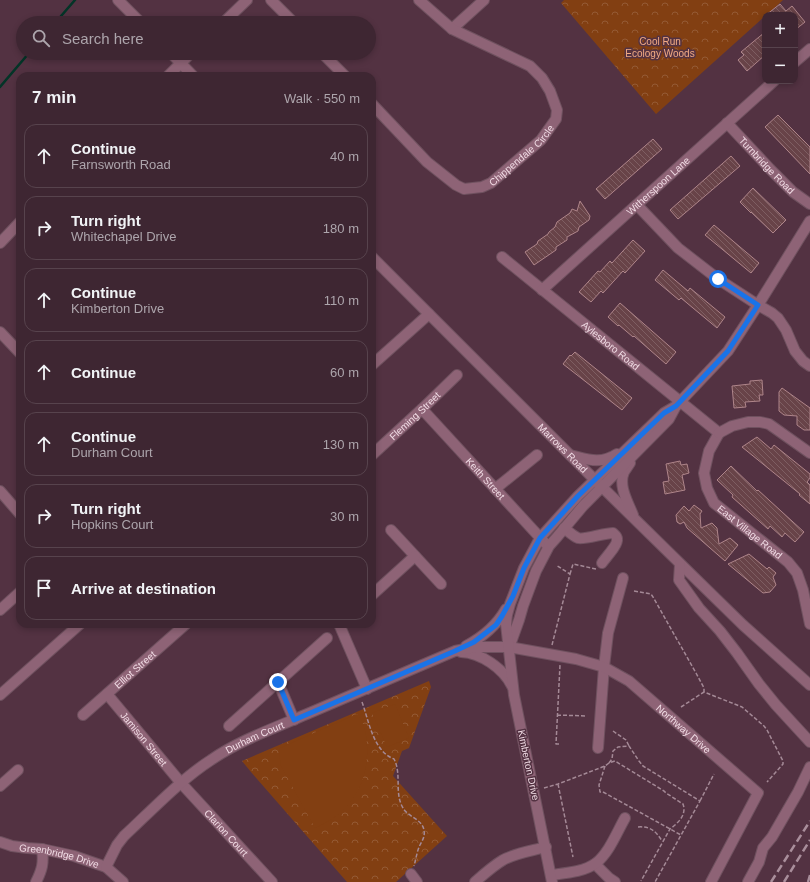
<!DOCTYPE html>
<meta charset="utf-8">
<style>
:root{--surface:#3e2632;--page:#452e3a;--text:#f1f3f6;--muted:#ada5ac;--line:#57434d}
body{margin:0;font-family:Helvetica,sans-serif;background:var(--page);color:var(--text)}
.controls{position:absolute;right:12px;top:12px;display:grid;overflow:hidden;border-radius:8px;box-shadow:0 2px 6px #0003}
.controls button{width:36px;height:36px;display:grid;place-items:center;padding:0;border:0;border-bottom:1px solid var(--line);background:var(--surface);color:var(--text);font:20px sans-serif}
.stop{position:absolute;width:12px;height:12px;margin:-9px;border:3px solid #1a73e8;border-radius:50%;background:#fff}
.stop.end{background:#1a73e8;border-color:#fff;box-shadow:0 1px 4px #0008}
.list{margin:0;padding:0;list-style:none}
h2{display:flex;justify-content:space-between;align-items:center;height:52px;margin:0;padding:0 16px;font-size:17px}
h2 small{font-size:13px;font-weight:400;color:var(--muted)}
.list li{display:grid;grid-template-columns:26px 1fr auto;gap:12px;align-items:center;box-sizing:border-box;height:64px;margin:0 8px 8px;padding:0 8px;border:1px solid var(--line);border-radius:12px}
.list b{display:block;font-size:15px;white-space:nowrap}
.list p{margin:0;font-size:13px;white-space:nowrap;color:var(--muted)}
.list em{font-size:13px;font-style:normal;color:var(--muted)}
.icon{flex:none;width:22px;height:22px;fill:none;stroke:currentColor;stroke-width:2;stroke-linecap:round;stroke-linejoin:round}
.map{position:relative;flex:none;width:810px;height:882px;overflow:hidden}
.search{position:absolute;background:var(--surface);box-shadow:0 2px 6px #0003;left:16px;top:16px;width:360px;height:44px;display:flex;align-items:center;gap:10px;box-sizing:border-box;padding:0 14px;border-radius:22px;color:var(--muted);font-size:15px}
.panel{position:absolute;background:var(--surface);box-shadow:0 2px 6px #0003;left:16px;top:72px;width:360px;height:556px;border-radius:12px}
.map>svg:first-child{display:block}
.forest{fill:url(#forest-crowns)}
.pitch{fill:#823f12}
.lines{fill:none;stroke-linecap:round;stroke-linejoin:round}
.stream{stroke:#033427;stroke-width:2.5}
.building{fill:url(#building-back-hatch);stroke:#af858a}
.minor-casing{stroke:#6f515f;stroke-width:12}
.path{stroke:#a48996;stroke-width:1.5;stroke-dasharray:4 2;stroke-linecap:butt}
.minor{stroke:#8e6376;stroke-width:10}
.rail{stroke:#a98e9b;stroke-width:2.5;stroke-dasharray:8 4;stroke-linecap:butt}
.route{stroke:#1a73e8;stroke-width:5}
.labels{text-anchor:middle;stroke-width:3;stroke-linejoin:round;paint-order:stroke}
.park-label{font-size:10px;fill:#f3ab83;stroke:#533242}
.street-label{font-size:10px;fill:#f1dce5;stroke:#533242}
</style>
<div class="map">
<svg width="810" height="882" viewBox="0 0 810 882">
<defs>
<pattern id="forest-crowns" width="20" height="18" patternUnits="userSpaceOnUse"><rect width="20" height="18" fill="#823f12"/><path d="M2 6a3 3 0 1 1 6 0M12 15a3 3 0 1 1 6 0" fill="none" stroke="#945a34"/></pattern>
<pattern id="building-back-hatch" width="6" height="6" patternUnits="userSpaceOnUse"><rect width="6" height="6" fill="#684348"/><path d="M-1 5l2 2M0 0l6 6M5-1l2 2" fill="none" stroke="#7e5e62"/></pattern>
</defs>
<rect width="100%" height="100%" fill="#533242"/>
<path class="forest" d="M564 0H783L767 15H765V16L656 114 561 3Z
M429 681 431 687 409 748 402 751 393 776 447 836 396 882H347L251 772 242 761Z"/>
<path class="pitch" d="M395 704 409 738 387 747 372 713Z
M357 714C364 722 367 735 367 746 369 784 350 813 315 828L281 766 279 752 280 748Z"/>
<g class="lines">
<path class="stream" d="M55 23 75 0
M0 87 29 53"/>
</g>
<path class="building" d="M780 4 786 11 792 6 805 22 795 30V15H766Z
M765 32V55L747 71 738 60 744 55 741 52Z
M778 115 810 147V174L765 127Z
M653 139 662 149 605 199 596 189Z
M731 156 740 166 678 219 670 210Z
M753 188 786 220 773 233 751 212V213L740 202Z
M580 201 590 216 589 220 579 227 578 231 567 237V240L556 247V250L534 265 525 252 537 244 538 241 548 234 549 232 555 227 557 222 570 213 572 209 577 211Z
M714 225 759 263 751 273 705 235Z
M633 240 645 251 625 273 623 271 603 293 601 291 591 302 579 292 598 271 600 272 610 261 612 263Z
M663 270 688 291 690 288 725 317 717 328 681 298 679 300 655 280Z
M620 303 676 352 666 364 634 336 633 337 619 325 618 326 608 317Z
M575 352 632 398 622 410 563 364 570 355 571 356Z
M762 380 763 395H759L760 401 745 402 746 407 734 408 732 386 750 384V381Z
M782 388 810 408V430H804L797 425V416L784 415 779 411V392Z
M757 437 771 449 774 445 810 474V478L807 482 810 485V504L799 495 800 494 742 447Z
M680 461 681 465 687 464 689 473 682 475 685 490 665 494 663 482 669 481 666 464Z
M731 466 757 491 758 490 804 532 795 542 785 533 782 537 770 526 768 529 732 497 733 495 717 480Z
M694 505 702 511 700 514 701 528 712 523 717 528 719 544 730 538 738 545 725 561 687 528 684 522 680 524 677 522 676 515 684 506 689 511Z
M749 554 767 569 769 567 776 573 773 577 776 585 770 592 763 593 728 564Z"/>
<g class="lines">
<g class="minor-casing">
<g id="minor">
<path d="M118 0 141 23"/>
<path d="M271 0 294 23"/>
<path d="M223 23 247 0"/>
<path d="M452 29 484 0"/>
<path d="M171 53 193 76"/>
<path d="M322 53 345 76"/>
<path d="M795 62 810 49"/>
<path d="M168 76 191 53"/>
<path id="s1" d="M372 104 427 162 456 185 464 189 482 187 491 183 541 140 556 119 557 110 550 91 542 78 530 66 452 29 419 0"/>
<path id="s2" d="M727 123 770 169 793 192 810 204"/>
<path d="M637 205 678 248 718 279 758 305 772 313 778 318 786 330 795 351 803 361 810 366"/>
<path d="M0 243 20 222"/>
<path id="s3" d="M372 257 598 483 700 583 743 625 810 685"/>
<path id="s4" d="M502 257 719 433"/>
<path id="s5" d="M542 290 774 81"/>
<path d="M0 332 20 353"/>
<path d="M372 365 429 314"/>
<path id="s6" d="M422 409 545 543"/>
<path id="s7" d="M719 433 709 451 704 473 707 488 714 503 788 562 797 573 803 590 810 624"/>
<path d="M719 433 732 426 748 422H760L769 424 810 453"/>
<path id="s8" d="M372 455 422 409 457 375"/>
<path d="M570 455C587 459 600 465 617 454"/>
<path d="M630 463C628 466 626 469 624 472 618 486 628 502 633 515"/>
<path d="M495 489 537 455"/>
<path d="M0 491 20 514"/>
<path d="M564 528C568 531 573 536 578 538 584 540 604 533 613 533 615 535 617 536 617 539 618 545 606 557 602 563"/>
<path d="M391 530 441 584"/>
<path d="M680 564 679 580 699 608 720 631 737 653 759 684 776 705 810 742"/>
<path d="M372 595 415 556"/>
<path d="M0 610 20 592"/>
<path d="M339 624 367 689"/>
<path d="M510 645 519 620 523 606 536 571 549 546 557 537 583 506 669 419 676 406"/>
<path d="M466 646C483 637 497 625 506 609"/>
<path d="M461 652C481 653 503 668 512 686"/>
<path d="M278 682 294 720"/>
<path id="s9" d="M107 694 181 783 272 882"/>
<path d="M0 695 80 624"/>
<path id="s10" d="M83 715 186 624"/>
<path d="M229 726 327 638"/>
<path d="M598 748 604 667 608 633 623 578"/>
<path d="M0 786 18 770"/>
<path id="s11" d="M0 842 12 846 27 848 42 849 74 856 106 867 123 882"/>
<path d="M595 864 609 878 615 882"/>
<path id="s12" d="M106 867 117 845 124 836C151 811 180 780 211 760 240 740 275 728 307 714 356 693 406 672 455 651L475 647H509L576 659 604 667 629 681 758 793 711 882"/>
<path d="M411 874 417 882"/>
<path d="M551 875C566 873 584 872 596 863 609 853 617 832 625 818"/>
<path d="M36 882C42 870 44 863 42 849"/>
<path d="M475 882C484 874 493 866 503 860 516 853 531 851 546 847"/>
<path d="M552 882 514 695 506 624 507 615 510 604 524 568 540 538 578 496 664 413 676 406 728 351 758 305 810 221"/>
<path d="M748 882 759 862 763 848 772 837 798 792 810 767"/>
</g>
</g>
<path class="path" d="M570 574 573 564 596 569
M634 591 651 594 653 597 696 673 704 688V692L742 707 764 726 767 730 783 761V764L767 782
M552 645 570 574 556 565
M362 702C369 721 373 751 394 759 402 774 394 793 403 808 408 817 422 819 424 830 425 837 423 839 420 845 417 851 416 859 414 866
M681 707 704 692
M557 715 586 716
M613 731 626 740 629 746
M559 744H556L560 665
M609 763 612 759 613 751 618 747 629 746 639 761 643 766 700 801 655 882
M605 766 599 785 600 792H603L681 835
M558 784 573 857
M544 788 558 784 605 766 609 763 615 761 664 791 666 793 683 804C687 815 678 823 670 829L641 881
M700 801 714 774
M638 827C650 826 656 831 662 841"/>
<use href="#minor" class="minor"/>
<path class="rail" d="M771 882 810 821
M784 882 810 840
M808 882 810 875"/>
</g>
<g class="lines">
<path class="route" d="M278 682 294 720 455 651 474 642 496 625 502 616 513 596 524 568 540 538 578 496 664 413 676 406 728 351 758 305 718 279"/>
</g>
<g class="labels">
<g class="park-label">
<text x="660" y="45">Cool Run<tspan x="660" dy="12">Ecology Woods</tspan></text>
</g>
<g class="street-label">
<text dy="4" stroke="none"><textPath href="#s1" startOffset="195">Chippendale Circle</textPath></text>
<text dy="4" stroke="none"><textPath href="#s2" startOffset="58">Turnbridge Road</textPath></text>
<text dy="4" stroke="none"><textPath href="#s5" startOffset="156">Witherspoon Lane</textPath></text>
<text dy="4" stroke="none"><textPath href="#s4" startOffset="140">Aylesboro Road</textPath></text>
<text dy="4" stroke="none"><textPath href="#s8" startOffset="58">Fleming Street</textPath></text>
<text dy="4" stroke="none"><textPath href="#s3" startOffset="270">Marrows Road</textPath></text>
<text dy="4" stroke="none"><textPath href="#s6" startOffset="94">Keith Street</textPath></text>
<text dy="4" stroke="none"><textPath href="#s7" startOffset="121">East Village Road</textPath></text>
<text dy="4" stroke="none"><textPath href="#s10" startOffset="69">Elliot Street</textPath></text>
<text dy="4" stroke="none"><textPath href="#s12" startOffset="672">Northway Drive</textPath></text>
<text dy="4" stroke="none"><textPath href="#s12" startOffset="201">Durham Court</textPath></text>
<text dy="4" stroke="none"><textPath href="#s9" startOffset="58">Jamison Street</textPath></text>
<text transform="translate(529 765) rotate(78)" y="4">Kimberton Drive</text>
<text dy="4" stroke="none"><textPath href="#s9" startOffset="183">Clarion Court</textPath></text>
<text dy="4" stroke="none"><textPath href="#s11" startOffset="61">Greenbridge Drive</textPath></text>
</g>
</g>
</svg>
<div class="controls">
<button>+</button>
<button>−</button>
</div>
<div class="stop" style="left:718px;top:279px"></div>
<div class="stop end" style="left:278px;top:682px"></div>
<div class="search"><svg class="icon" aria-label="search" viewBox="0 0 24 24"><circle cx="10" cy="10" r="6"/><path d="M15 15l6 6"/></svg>Search here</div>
<section class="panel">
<h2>7 min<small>Walk · 550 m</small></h2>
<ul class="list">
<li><svg class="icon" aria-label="ahead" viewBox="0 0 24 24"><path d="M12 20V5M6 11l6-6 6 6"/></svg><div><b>Continue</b><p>Farnsworth Road</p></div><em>40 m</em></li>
<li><svg class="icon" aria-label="right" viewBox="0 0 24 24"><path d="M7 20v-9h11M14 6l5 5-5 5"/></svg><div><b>Turn right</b><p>Whitechapel Drive</p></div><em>180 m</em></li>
<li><svg class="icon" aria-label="ahead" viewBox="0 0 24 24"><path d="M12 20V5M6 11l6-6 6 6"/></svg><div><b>Continue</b><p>Kimberton Drive</p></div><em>110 m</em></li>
<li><svg class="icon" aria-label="ahead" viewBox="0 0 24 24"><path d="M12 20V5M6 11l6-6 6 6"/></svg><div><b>Continue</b></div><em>60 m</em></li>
<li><svg class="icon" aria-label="ahead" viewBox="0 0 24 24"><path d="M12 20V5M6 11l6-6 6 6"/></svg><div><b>Continue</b><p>Durham Court</p></div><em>130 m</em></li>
<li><svg class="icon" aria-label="right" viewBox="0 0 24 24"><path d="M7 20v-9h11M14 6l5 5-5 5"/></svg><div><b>Turn right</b><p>Hopkins Court</p></div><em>30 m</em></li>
<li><svg class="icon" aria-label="arrive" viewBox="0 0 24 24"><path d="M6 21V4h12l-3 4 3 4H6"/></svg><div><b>Arrive at destination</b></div></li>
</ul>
</section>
</div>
